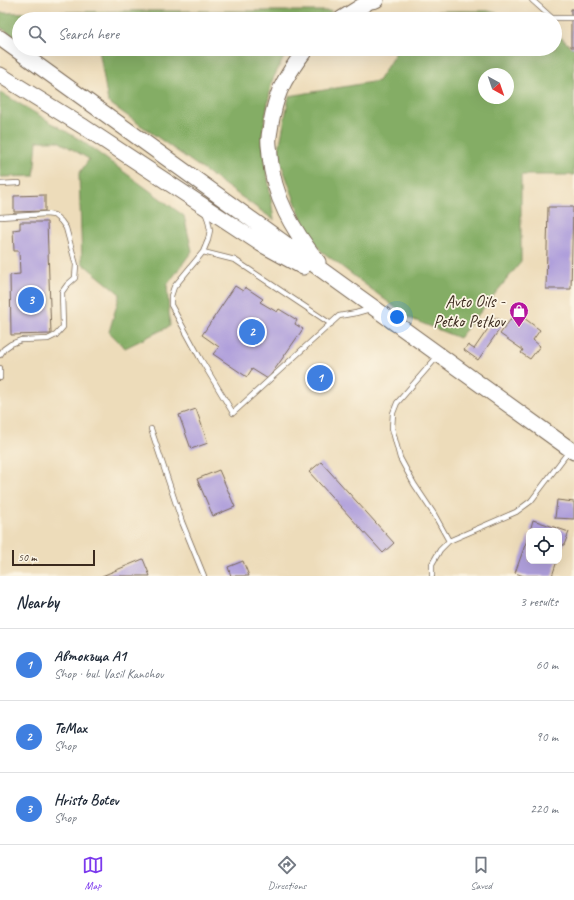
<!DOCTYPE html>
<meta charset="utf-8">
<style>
:root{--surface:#fff;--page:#f6f6f7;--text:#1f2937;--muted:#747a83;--line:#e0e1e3;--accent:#7c3aed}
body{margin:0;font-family:Caveat,sans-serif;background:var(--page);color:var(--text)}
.controls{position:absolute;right:12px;bottom:12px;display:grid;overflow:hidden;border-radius:8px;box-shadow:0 4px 16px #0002}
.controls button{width:36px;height:36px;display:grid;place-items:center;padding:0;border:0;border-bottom:1px solid var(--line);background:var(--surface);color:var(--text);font:20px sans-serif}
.compass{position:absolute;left:478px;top:68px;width:36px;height:36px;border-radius:50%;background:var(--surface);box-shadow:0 4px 16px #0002;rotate:140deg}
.scale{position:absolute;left:12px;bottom:10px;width:83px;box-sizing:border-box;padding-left:4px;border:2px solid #3b2a1e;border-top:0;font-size:11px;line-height:14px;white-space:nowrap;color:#3b2a1e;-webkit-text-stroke:3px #fcf5e5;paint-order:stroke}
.you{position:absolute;left:397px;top:317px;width:14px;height:14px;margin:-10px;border:3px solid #fff;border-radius:50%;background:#1a73e8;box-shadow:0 0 0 6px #1a73e833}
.badge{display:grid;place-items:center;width:26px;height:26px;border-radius:50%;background:var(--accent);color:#fff;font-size:13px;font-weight:700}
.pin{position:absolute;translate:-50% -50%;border:2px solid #fff;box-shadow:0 1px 4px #0006}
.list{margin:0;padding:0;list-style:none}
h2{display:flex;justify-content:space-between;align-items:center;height:52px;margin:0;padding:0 16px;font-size:17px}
h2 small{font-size:13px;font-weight:400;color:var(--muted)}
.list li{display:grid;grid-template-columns:26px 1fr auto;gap:12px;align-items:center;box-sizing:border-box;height:72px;padding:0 16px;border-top:1px solid var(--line)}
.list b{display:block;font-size:15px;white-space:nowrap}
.list p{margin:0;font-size:13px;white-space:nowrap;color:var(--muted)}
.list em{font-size:13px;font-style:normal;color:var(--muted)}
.icon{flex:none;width:22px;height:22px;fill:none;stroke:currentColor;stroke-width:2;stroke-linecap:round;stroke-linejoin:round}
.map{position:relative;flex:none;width:574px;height:576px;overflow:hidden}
.search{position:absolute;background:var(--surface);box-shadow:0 4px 16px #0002;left:12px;right:12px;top:12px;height:44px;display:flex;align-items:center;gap:10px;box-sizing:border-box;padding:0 14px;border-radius:22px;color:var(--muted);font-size:15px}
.sheet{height:268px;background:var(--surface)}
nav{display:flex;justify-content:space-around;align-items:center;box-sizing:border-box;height:56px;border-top:1px solid var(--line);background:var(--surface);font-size:11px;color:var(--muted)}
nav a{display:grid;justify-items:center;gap:2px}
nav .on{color:var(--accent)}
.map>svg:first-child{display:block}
.forest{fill:#84ad65;stroke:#606c42;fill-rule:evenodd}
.building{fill:#af9fdb}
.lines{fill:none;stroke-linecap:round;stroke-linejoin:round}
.lane-casing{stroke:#796855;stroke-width:6}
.primary-casing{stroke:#796855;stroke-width:17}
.lane{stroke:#fff;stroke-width:4.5}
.primary{stroke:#fff;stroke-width:15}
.labels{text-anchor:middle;stroke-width:3.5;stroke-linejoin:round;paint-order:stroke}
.poi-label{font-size:17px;fill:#3b2a1e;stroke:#fcf5e5;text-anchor:end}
</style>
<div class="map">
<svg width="574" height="576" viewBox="0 0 574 576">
<rect width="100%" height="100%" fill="#fcf5e5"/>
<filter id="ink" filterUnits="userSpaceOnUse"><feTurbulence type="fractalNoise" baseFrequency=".025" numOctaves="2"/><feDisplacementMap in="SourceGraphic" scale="8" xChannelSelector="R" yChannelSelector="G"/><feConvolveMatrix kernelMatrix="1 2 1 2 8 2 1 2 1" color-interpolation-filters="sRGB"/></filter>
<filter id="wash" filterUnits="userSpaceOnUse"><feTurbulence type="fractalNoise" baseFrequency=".012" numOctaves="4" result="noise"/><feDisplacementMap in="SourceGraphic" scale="16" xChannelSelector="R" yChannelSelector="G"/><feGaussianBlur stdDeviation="0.9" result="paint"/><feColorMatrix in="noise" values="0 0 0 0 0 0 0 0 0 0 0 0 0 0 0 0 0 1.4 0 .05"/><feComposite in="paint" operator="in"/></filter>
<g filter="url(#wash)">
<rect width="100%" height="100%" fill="#eddcba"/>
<path class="forest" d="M134 11H332L324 19H19V40L0 27V13Z
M420 11H488L523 19H416Z
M555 32 571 47H574V175H521V262L459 338 409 318 320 250 302 220 278 155 289 96 378 81 398 49H555ZM484 74H508V98H484Z
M99 49H291L285 55 272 81 262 136 274 220 108 102Z
M0 92 82 141 184 216 192 251 167 285 170 326 125 348 109 332 120 294 82 263 79 174 89 159 58 141H37L34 176 0 177Z"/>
<g id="blocks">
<path class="building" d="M571 9H574V47H571Z
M45 195V211L14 212V196Z
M548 207H573L571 289H546Z
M20 222H47L51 334 11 335 10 275 20 274 19 251H14L13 230 20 229Z
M235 286 243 291 245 287 263 299 260 302 277 312 279 309 297 320 295 324 303 329 268 379 252 369 247 377 213 354 219 347 202 335Z
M516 312 540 330 533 340 540 346 530 359 521 353 523 350 500 334Z
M496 317 504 323 478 360 464 350 468 345 474 349Z
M196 409 208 443 191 449 179 415Z
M321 462 394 543 383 553 309 472Z
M219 470 235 507 213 516 197 479Z
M557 500 574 502V519L555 518Z
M533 520 569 532 564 545H562L559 554V531H530Z
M529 534V561H557L552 576H524L515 573Z
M143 559 150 576H102Z
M243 561 249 576H231L228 567Z"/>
</g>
</g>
<g filter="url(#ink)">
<use href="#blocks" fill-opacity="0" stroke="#796855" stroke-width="1"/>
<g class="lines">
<g class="lane-casing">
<path id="lane" d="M532 0 552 18H574
M0 184 19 183
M205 212 208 220 210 230 208 240 203 252 174 287 171 296V305L200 358 233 413 339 316 356 313 370 309
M0 217 46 214 54 215 61 221 66 228 76 265 75 278 67 285 62 292 63 327 56 335 48 339 21 340 11 344 4 349 0 355
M203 252 235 260 331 324
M437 357 397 403 393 413 392 428 400 458 414 484 434 514 449 541
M0 368V378
M151 429 182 522 204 576
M432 576V564L440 550 449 541 516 512 531 501 569 451"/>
</g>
<g class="primary-casing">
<path id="primary" d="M341 19 370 1 376 0
M0 38 574 452
M306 49C296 62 287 75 280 90 276 100 273 112 271 123 271 127 269 133 269 138 268 143 270 150 270 156 273 197 293 230 318 262
M0 75 84 127 261 244 303 267"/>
</g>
<use href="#lane" class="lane"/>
<use href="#primary" class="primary"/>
</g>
</g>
<defs>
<g id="shop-pin" transform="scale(1)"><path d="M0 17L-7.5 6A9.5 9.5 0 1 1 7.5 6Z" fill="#b5179e" stroke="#fcf5e5"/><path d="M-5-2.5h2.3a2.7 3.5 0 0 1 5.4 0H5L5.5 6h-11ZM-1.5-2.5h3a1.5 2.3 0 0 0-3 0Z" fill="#fff"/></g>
</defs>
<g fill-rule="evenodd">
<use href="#shop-pin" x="519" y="311"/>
</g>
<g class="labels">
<g class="poi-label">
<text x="505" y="307">Avto Oils -<tspan x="505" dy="20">Petko Petkov</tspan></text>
</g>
</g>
</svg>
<div class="controls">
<button><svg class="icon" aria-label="locate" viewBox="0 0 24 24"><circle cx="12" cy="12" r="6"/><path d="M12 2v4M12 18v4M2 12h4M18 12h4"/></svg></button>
</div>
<svg class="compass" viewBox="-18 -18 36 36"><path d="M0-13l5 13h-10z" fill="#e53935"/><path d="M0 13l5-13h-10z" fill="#747a83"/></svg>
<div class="scale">50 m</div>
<div class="you"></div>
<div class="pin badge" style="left:320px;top:378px;background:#3f7fe0">1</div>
<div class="pin badge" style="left:252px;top:332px;background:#3f7fe0">2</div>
<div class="pin badge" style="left:31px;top:300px;background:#3f7fe0">3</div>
<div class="search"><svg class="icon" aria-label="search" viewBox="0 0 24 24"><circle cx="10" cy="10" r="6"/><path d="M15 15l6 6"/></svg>Search here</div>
</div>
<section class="sheet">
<h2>Nearby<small>3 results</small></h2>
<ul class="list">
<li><span class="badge" style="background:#3f7fe0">1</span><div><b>Автокъща А1</b><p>Shop · bul. Vasil Kanchov</p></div><em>60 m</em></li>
<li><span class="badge" style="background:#3f7fe0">2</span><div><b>TeMax</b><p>Shop</p></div><em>90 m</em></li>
<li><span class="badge" style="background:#3f7fe0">3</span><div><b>Hristo Botev</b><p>Shop</p></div><em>220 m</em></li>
</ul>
</section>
<nav>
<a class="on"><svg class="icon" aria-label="map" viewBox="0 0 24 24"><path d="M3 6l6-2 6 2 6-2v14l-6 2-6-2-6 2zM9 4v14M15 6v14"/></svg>Map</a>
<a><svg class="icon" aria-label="directions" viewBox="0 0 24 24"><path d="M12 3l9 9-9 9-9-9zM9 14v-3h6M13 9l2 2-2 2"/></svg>Directions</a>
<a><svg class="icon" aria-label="saved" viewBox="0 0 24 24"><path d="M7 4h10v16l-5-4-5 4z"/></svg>Saved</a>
</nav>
